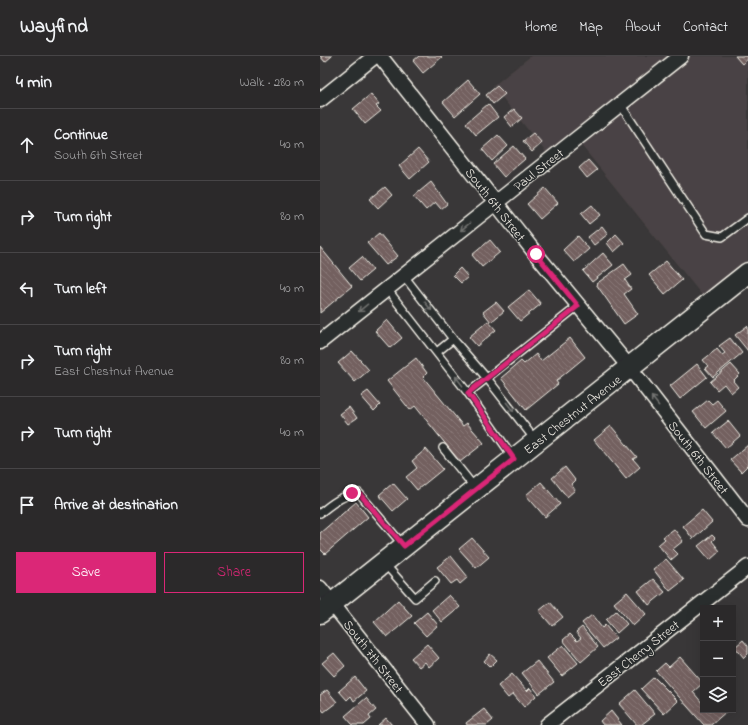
<!DOCTYPE html>
<meta charset="utf-8">
<style>
:root{--surface:#2b292a;--page:#333132;--text:#f1f3f6;--muted:#a6a6a8;--line:#474547;--accent:#db2777}
body{margin:0;font-family:"Indie Flower",sans-serif;background:var(--page);color:var(--text)}
.controls{position:absolute;right:12px;bottom:12px;display:grid;overflow:hidden;border-radius:0px;box-shadow:0 4px 16px #0002}
.controls button{width:36px;height:36px;display:grid;place-items:center;padding:0;border:0;border-bottom:1px solid var(--line);background:var(--surface);color:var(--text);font:20px sans-serif}
.stop{position:absolute;width:12px;height:12px;margin:-9px;border:3px solid #db2777;border-radius:50%;background:#fff}
.stop.end{background:#db2777;border-color:#fff;box-shadow:0 1px 4px #0008}
.list{margin:0;padding:0;list-style:none}
h2{display:flex;justify-content:space-between;align-items:center;height:52px;margin:0;padding:0 16px;font-size:17px}
h2 small{font-size:13px;font-weight:400;color:var(--muted)}
.list li{display:grid;grid-template-columns:26px 1fr auto;gap:12px;align-items:center;box-sizing:border-box;height:72px;padding:0 16px;border-top:1px solid var(--line)}
.list b{display:block;font-size:15px;white-space:nowrap}
.list p{margin:0;font-size:13px;white-space:nowrap;color:var(--muted)}
.list em{font-size:13px;font-style:normal;color:var(--muted)}
.actions{display:flex;gap:8px;padding:12px 16px}
.actions a{flex:1;padding:9px 0;border:1px solid var(--accent);border-radius:0px;text-align:center;font-size:14px;color:var(--accent)}
.actions .main{background:var(--accent);color:#fff}
.icon{flex:none;width:22px;height:22px;fill:none;stroke:currentColor;stroke-width:2;stroke-linecap:round;stroke-linejoin:round}
.map{position:relative;flex:none;width:428px;height:669px;overflow:hidden}
header{display:flex;align-items:center;gap:24px;box-sizing:border-box;height:56px;padding:0 20px;background:var(--surface);border-bottom:1px solid var(--line)}
header strong{font-size:19px}
nav{display:flex;gap:22px;margin-inline-start:auto;font-size:14px}
main{display:flex}
aside{flex:1;background:var(--surface)}
.map>svg:first-child{display:block}
.built{fill:#4a4344}
.building{fill:url(#building-back-hatch);stroke:#f4f1e8}
.lines{fill:none;stroke-linecap:round;stroke-linejoin:round}
.lane-casing{stroke:#f4f1e8;stroke-width:10}
.street-casing{stroke:#f4f1e8;stroke-width:17}
.secondary-casing{stroke:#f4f1e8;stroke-width:23}
.lane{stroke:#2a2d2e;stroke-width:7}
.street{stroke:#2a2d2e;stroke-width:14}
.secondary{stroke:#2a2d2e;stroke-width:20}
.oneway{stroke:#71726f}
.route{stroke:#db2777;stroke-width:5}
.labels{text-anchor:middle;stroke-width:3;stroke-linejoin:round;paint-order:stroke}
.street-label{font-size:13px;fill:#f4f1e8;stroke:#2a2d2e}
</style>
<header>
<strong>Wayfind</strong>
<nav><a>Home</a><a>Map</a><a>About</a><a>Contact</a></nav>
</header>
<main>
<aside>
<h2>4 min<small>Walk · 280 m</small></h2>
<ul class="list">
<li><svg class="icon" aria-label="ahead" viewBox="0 0 24 24"><path d="M12 20V5M6 11l6-6 6 6"/></svg><div><b>Continue</b><p>South 6th Street</p></div><em>40 m</em></li>
<li><svg class="icon" aria-label="right" viewBox="0 0 24 24"><path d="M7 20v-9h11M14 6l5 5-5 5"/></svg><div><b>Turn right</b></div><em>80 m</em></li>
<li><svg class="icon" aria-label="left" viewBox="0 0 24 24"><path d="M17 20v-9H6M10 6l-5 5 5 5"/></svg><div><b>Turn left</b></div><em>40 m</em></li>
<li><svg class="icon" aria-label="right" viewBox="0 0 24 24"><path d="M7 20v-9h11M14 6l5 5-5 5"/></svg><div><b>Turn right</b><p>East Chestnut Avenue</p></div><em>80 m</em></li>
<li><svg class="icon" aria-label="right" viewBox="0 0 24 24"><path d="M7 20v-9h11M14 6l5 5-5 5"/></svg><div><b>Turn right</b></div><em>40 m</em></li>
<li><svg class="icon" aria-label="arrive" viewBox="0 0 24 24"><path d="M6 21V4h12l-3 4 3 4H6"/></svg><div><b>Arrive at destination</b></div></li>
</ul>
<div class="actions"><a class="main">Save</a><a>Share</a></div>
</aside>
<div class="map">
<svg width="428" height="669" viewBox="0 0 428 669">
<defs>
<pattern id="building-back-hatch" width="6" height="6" patternUnits="userSpaceOnUse"><rect width="6" height="6" fill="#73605f"/><path d="M-1 5l2 2M0 0l6 6M5-1l2 2" fill="none" stroke="#887776"/></pattern>
</defs>
<rect width="100%" height="100%" fill="#393738"/>
<filter id="ink" filterUnits="userSpaceOnUse"><feTurbulence type="fractalNoise" baseFrequency=".025" numOctaves="2"/><feDisplacementMap in="SourceGraphic" scale="8" xChannelSelector="R" yChannelSelector="G"/><feConvolveMatrix kernelMatrix="1 2 1 2 8 2 1 2 1" color-interpolation-filters="sRGB"/></filter>
<g filter="url(#ink)">
<path class="built" d="M211 0H428V217L389 248 257 84 232 104 173 30Z"/>
<path class="building" d="M0 0H12L5 6Z
M99 0H121L122 1 103 17 93 5Z
M415 0H428V3L422 8Z
M148 24 160 38 135 60 123 46Z
M177 30 185 38 173 48 166 39Z
M51 38 59 48 56 50 61 55 45 68 33 53Z
M168 48 178 61 156 79 146 67Z
M194 53 202 62 192 71 184 61Z
M213 77 222 87 212 96 203 85Z
M178 79 188 90 172 105 162 93Z
M194 90 205 103 184 121 173 108Z
M98 93 109 106 90 123 79 110Z
M268 104 277 114 267 122 259 112Z
M111 126 127 148 121 153 115 146 106 154 94 140Z
M65 131 72 139 58 152 50 143Z
M225 132 238 147 220 163 207 148Z
M272 149 280 159 269 168 261 158Z
M282 170 288 178 274 189 268 181Z
M59 177 78 200 66 209 47 187Z
M296 178 304 187 294 196 287 187Z
M258 180 269 193 254 206 243 194Z
M170 184 180 196 162 211 152 199Z
M0 191 32 230 0 257Z
M283 197 293 209 272 226 263 215Z
M42 201 53 214 40 225 29 212Z
M346 205 362 224 345 238 329 219Z
M304 208 312 219 305 224 311 233 304 238 318 258 304 268 276 228Z
M140 212 148 221 141 227 133 219Z
M209 234 221 248 200 265 188 251Z
M176 246 184 255 171 266 163 256Z
M67 264 82 282 70 292 55 275Z
M168 265 176 274 157 290 149 281Z
M427 270 428 271V295L415 279Z
M250 282 265 301 236 325 238 328 206 354 181 322 201 305 204 308 216 298 221 305Z
M410 282 422 297 393 321 385 312 388 310 383 304 397 293 402 299 405 297 399 290Z
M32 295 49 314 35 326 18 307Z
M96 302 107 317 103 321 143 370 147 367 164 387 140 406 95 350 90 354 67 325Z
M377 308 387 321 360 343 350 330Z
M411 308 420 318 413 325 418 331 411 337 404 328 397 334 390 326Z
M48 335 60 349 54 355 41 340Z
M388 344 392 348 397 344 406 355 386 372 373 356Z
M29 351 37 362 28 368 20 358Z
M408 365 420 380 406 392 393 377Z
M291 370 317 401 313 403 320 411 306 423 274 384Z
M428 389V409L421 416 410 404Z
M106 393 123 413 97 434 86 421 97 412 92 405Z
M245 411 255 424 251 428 255 434 247 441 232 422Z
M221 426 240 448 225 461 206 439Z
M73 427 87 443 73 455 59 439Z
M36 446 48 461 5 498 0 493V477Z
M382 454 392 466 373 483 363 470Z
M354 473 363 485 353 493 358 498 351 504 338 489 345 483 343 481Z
M392 479 395 482 392 485 400 495 390 504 378 490Z
M152 482 169 501 156 512 139 493Z
M131 500 148 521 140 528 137 524 131 528 117 511Z
M346 503 364 524 350 535 333 513Z
M333 523 345 536 329 549 318 535Z
M307 536 326 558 313 570 294 547Z
M129 539 140 551 122 566 112 554Z
M78 544 92 560 67 581 54 566Z
M230 546 243 561 232 570 219 555Z
M296 555 307 568 297 577 286 564Z
M107 556 118 569 106 580 94 567Z
M272 559 282 572 285 569 296 582 283 592 262 567Z
M262 571 278 591 261 606 243 584 250 578 257 585 261 582 256 576Z
M423 584 428 590V598L424 602 415 591Z
M107 588 119 602 109 611 105 606 99 611 91 602Z
M243 589 258 607 242 620 227 602Z
M14 597 25 610 14 620 2 607Z
M170 598 177 604 170 611 164 605Z
M360 601 383 627 373 636 383 648V654H408L391 669H384L336 615 345 607 349 611Z
M217 605 234 626 219 638 202 617Z
M192 618 207 635 210 632 216 640 204 651 193 638 188 642 178 630Z
M35 621 46 635 34 645 31 640 27 644 19 635Z
M334 621 358 645 344 658 321 633Z
M7 634 17 646 4 656 0 651V639Z
M315 634 335 658 321 669H317L299 648Z
M46 642 56 654 49 660 51 663 44 669H33L25 660Z
M164 653 173 664 167 669H147L146 667Z
M291 655 302 669H283L280 665Z
M66 662 72 669H58Z"/>
<g class="lines">
<g class="lane-casing">
<path id="lane" d="M300 48 386 178 402 181 428 162
M84 220 133 283 170 326 216 385
M67 233 148 337 193 401
M117 296 133 283
M148 337 258 250
M123 392 155 432
M0 457C12 448 23 438 39 437L83 489
M64 507 95 542 115 525"/>
</g>
<g class="street-casing">
<path id="street" d="M60 0 216 198 310 312 428 464
M0 44 55 0
M0 286 361 0
M0 532 108 669
M227 669 428 511"/>
</g>
<g class="secondary-casing">
<path id="secondary" d="M0 557 428 217"/>
</g>
<use href="#lane" class="lane"/>
<use href="#street" class="street"/>
<use href="#secondary" class="secondary"/>
</g>
<defs><path id="oneway-shaft" d="M-6 0H5M1.5-3L5.5 0L1.5 3" fill="none" stroke-width="1.6" stroke-linecap="round" stroke-linejoin="round"/></defs>
<g class="oneway">
<use href="#oneway-shaft" transform="translate(145 171) rotate(141)"/>
<use href="#oneway-shaft" transform="translate(108 250) rotate(52)"/>
<use href="#oneway-shaft" transform="translate(43 252) rotate(141)"/>
<use href="#oneway-shaft" transform="translate(139 325) rotate(-127)"/>
<use href="#oneway-shaft" transform="translate(335 345) rotate(-128)"/>
<use href="#oneway-shaft" transform="translate(190 351) rotate(52)"/>
</g>
</g>
<g class="lines" filter="url(#ink)">
<path class="route" d="M32 437H39L84 490 194 403 148 337 258 250 216 198"/>
</g>
<g class="labels">
<g class="street-label">
<text transform="translate(218 113) rotate(-38)" y="5">Paul Street</text>
<text transform="translate(176 148) rotate(52)" y="5">South 6th Street</text>
<text transform="translate(252 358) rotate(-38)" y="5">East Chestnut Avenue</text>
<text transform="translate(379 401) rotate(52)" y="5">South 6th Street</text>
<text transform="translate(318 597) rotate(-38)" y="5">East Cherry Street</text>
<text transform="translate(54 600) rotate(52)" y="5">South 7th Street</text>
</g>
</g>
</svg>
<div class="controls">
<button>+</button>
<button>−</button>
<button><svg class="icon" aria-label="layers" viewBox="0 0 24 24"><path d="M12 4l9 5-9 5-9-5zM3 14l9 5 9-5"/></svg></button>
</div>
<div class="stop" style="left:216px;top:198px"></div>
<div class="stop end" style="left:32px;top:437px"></div>
</div>
</main>
